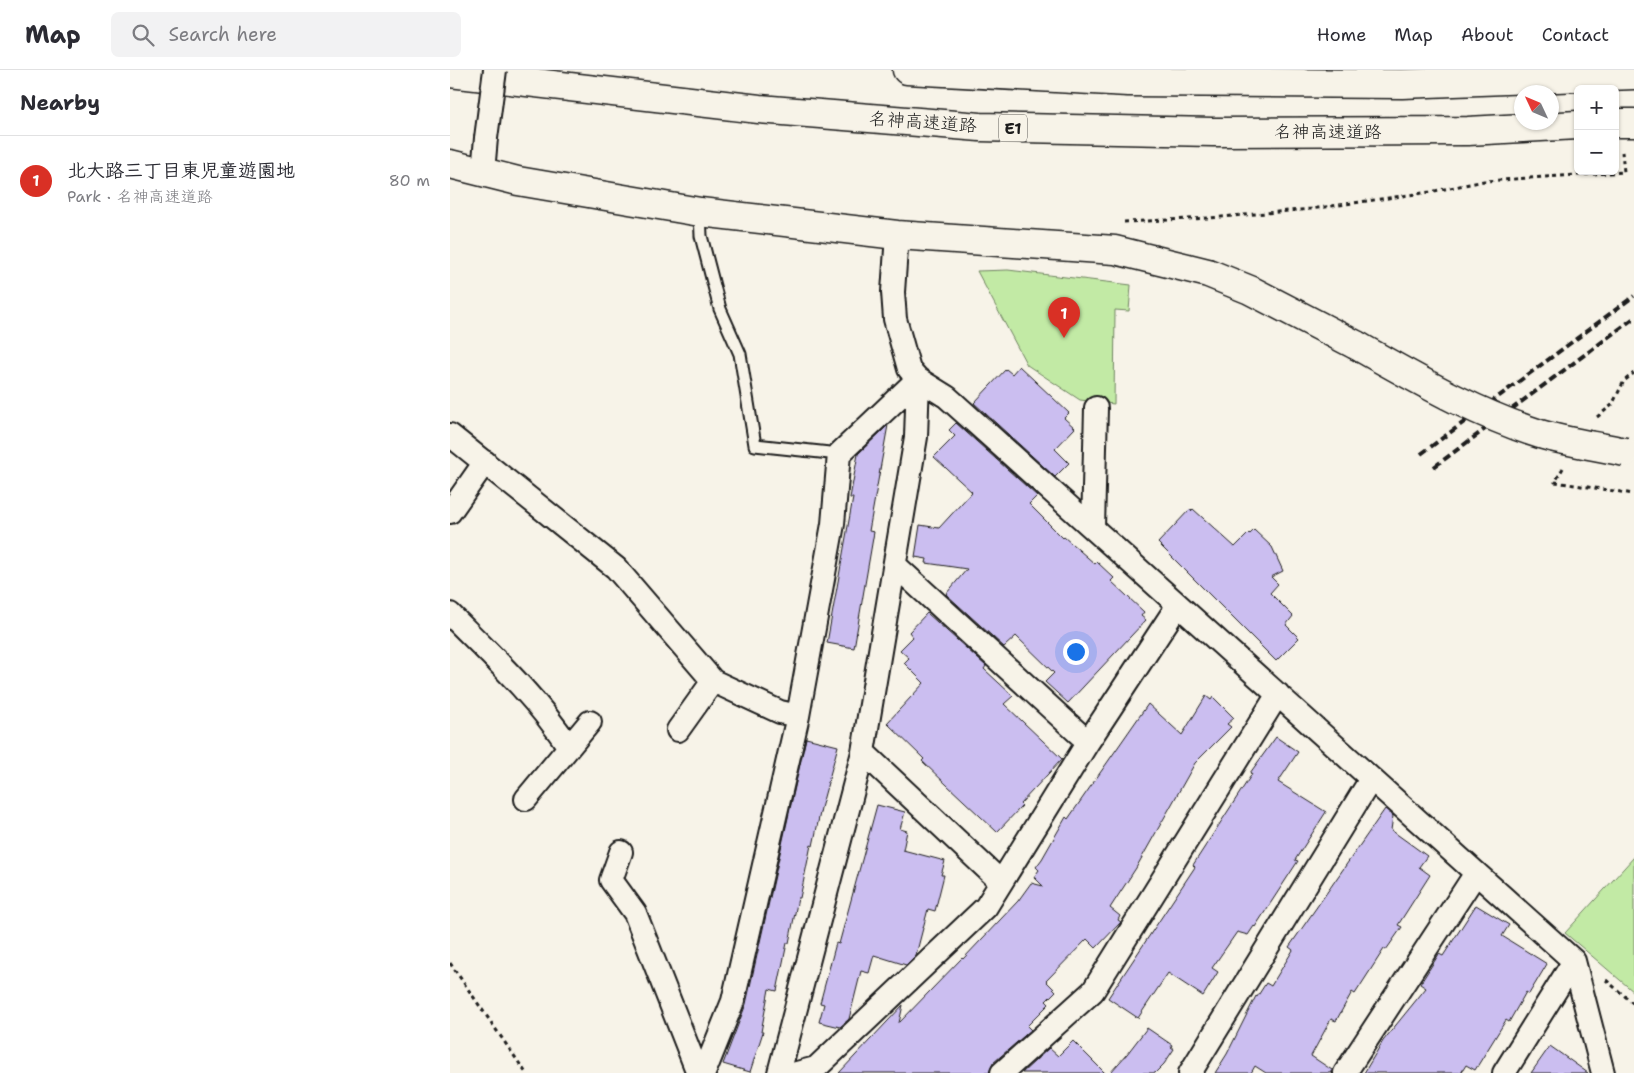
<!DOCTYPE html>
<meta charset="utf-8">
<style>
:root{--surface:#fff;--page:#f2f2f3;--text:#2b2b33;--muted:#7c7c81;--line:#e1e1e2;--accent:#d93025}
body{margin:0;font-family:"Shantell Sans","Klee One",sans-serif;background:var(--page);color:var(--text)}
.controls{position:absolute;right:15px;top:15px;display:grid;overflow:hidden;border-radius:8px;box-shadow:0 1px 4px #0004}
.controls button{width:45px;height:45px;display:grid;place-items:center;padding:0;border:0;border-bottom:1px solid var(--line);background:var(--surface);color:var(--text);font:25px sans-serif}
.compass{position:absolute;left:1064px;top:15px;width:45px;height:45px;border-radius:50%;background:var(--surface);box-shadow:0 1px 4px #0004;rotate:314deg}
.you{position:absolute;left:625px;top:581px;width:18px;height:18px;margin:-12px;border:4px solid #fff;border-radius:50%;background:#1a73e8;box-shadow:0 0 0 8px #1a73e833}
.badge{display:grid;place-items:center;width:32px;height:32px;border-radius:50%;background:var(--accent);color:#fff;font-size:16px;font-weight:700}
.pin{position:absolute;translate:-50% -41px;filter:drop-shadow(0 1px 2px #0008)}
.pin::after{content:'';position:absolute;top:26px;width:18px;height:15px;background:inherit;clip-path:polygon(0 0,100% 0,50% 100%)}
.list{margin:0;padding:0;list-style:none}
h2{display:flex;justify-content:space-between;align-items:center;height:65px;margin:0;padding:0 20px;font-size:21px}
h2 small{font-size:16px;font-weight:400;color:var(--muted)}
.list li{display:grid;grid-template-columns:32px 1fr auto;gap:15px;align-items:center;box-sizing:border-box;height:90px;padding:0 20px;border-top:1px solid var(--line)}
.list b{display:block;font-size:19px;white-space:nowrap}
.list p{margin:0;font-size:16px;white-space:nowrap;color:var(--muted)}
.list em{font-size:16px;font-style:normal;color:var(--muted)}
.icon{flex:none;width:28px;height:28px;fill:none;stroke:currentColor;stroke-width:2;stroke-linecap:round;stroke-linejoin:round}
.map{position:relative;flex:none;width:1184px;height:1003px;overflow:hidden}
header{display:flex;align-items:center;gap:30px;box-sizing:border-box;height:70px;padding:0 25px;background:var(--surface);border-bottom:1px solid var(--line)}
header strong{font-size:24px}
nav{display:flex;gap:28px;margin-inline-start:auto;font-size:18px}
.search{width:350px;height:45px;background:var(--page);display:flex;align-items:center;gap:12px;box-sizing:border-box;padding:0 18px;border-radius:8px;color:var(--muted);font-size:19px}
main{display:flex}
aside{flex:1;background:var(--surface)}
.map>svg:first-child{display:block}
.green{fill:#c2eaa5;stroke:#6f8360}
.building{fill:#cbbef0;stroke:#1c1c1c}
.lines{fill:none;stroke-linecap:round;stroke-linejoin:round}
.service-casing{stroke:#1c1c1c;stroke-width:15}
.minor-casing{stroke:#1c1c1c;stroke-width:26}
.tertiary-casing{stroke:#1c1c1c;stroke-width:31}
.motorway-casing{stroke:#1c1c1c;stroke-width:31}
.path{stroke:#1c1c1c;stroke-width:3;stroke-dasharray:4 4;stroke-linecap:butt}
.service{stroke:#f7f3e8;stroke-width:11}
.minor{stroke:#f7f3e8;stroke-width:22}
.tertiary{stroke:#f7f3e8;stroke-width:28}
.motorway{stroke:#f7f3e8;stroke-width:28}
.rail{stroke:#1c1c1c;stroke-width:4;stroke-dasharray:8 4;stroke-linecap:butt}
.minor-bridge-casing{stroke:#1c1c1c;stroke-width:26;stroke-linecap:butt}
.tertiary-bridge-casing{stroke:#1c1c1c;stroke-width:31;stroke-linecap:butt}
.minor-bridge{stroke:#f7f3e8;stroke-width:22}
.tertiary-bridge{stroke:#f7f3e8;stroke-width:28}
.labels{text-anchor:middle;stroke-width:4;stroke-linejoin:round;paint-order:stroke}
.shield{fill:#f7f3e8;stroke:#5e5c59;stroke-width:1}
.shield-label{font-size:16px;font-weight:bold;fill:#1c1c1c}
.street-label{font-size:18px;fill:#1c1c1c;stroke:#f7f3e8}
</style>
<header>
<strong>Map</strong>
<div class="search"><svg class="icon" aria-label="search" viewBox="0 0 24 24"><circle cx="10" cy="10" r="6"/><path d="M15 15l6 6"/></svg>Search here</div>
<nav><a>Home</a><a>Map</a><a>About</a><a>Contact</a></nav>
</header>
<main>
<aside>
<h2>Nearby<small></small></h2>
<ul class="list">
<li><span class="badge">1</span><div><b>北大路三丁目東児童遊園地</b><p>Park · 名神高速道路</p></div><em>80 m</em></li>
</ul>
</aside>
<div class="map">
<svg width="1184" height="1003" viewBox="0 0 1184 1003">
<rect width="100%" height="100%" fill="#f7f3e8"/>
<filter id="ink" filterUnits="userSpaceOnUse"><feTurbulence type="fractalNoise" baseFrequency=".02" numOctaves="2"/><feDisplacementMap in="SourceGraphic" scale="10" xChannelSelector="R" yChannelSelector="G"/><feConvolveMatrix kernelMatrix="1 2 1 2 8 2 1 2 1" color-interpolation-filters="sRGB"/></filter>
<g filter="url(#ink)">
<path class="green" d="M558 200 681 215 679 241 665 240 664 334 630 330 577 295 527 201Z
M1184 787V922L1115 863Z"/>
<path class="building" d="M569 296 619 343 614 348 625 358 605 379 619 393 605 407 524 333 556 299 562 304Z
M506 353 587 426 579 434 613 468 614 467 645 494 647 492 664 508 661 511 694 542 691 546 696 550 618 633 595 612 604 603 566 566 554 577 496 524 517 499 476 493 477 489 465 487 470 455 489 458 522 422 484 387 505 366 499 360Z
M438 355 419 461 424 462 404 578 377 573 403 428H400L408 384Z
M740 439 741 441 743 439 785 477 799 463 800 464 804 460 822 477 833 501 821 507 828 514 820 523 843 546 836 555 849 568 826 591 708 473Z
M477 543 536 596 534 599 563 626 554 634 612 689 570 734 572 736 547 762 497 715 472 691 474 689 437 653 474 613 454 593 459 588 450 580 463 567 459 562Z
M756 626 761 630 763 627 784 648 777 654 781 657 745 693 686 798 660 838 670 846 668 850 671 852 646 878 637 869 596 911 606 921 596 931 599 934 577 956 581 960 543 993 539 1003H389L453 935 449 953 512 888 513 889 568 831 581 813 593 816 584 807 589 800 586 797 592 789 616 747 618 749 698 634 732 665Z
M826 667 848 682 828 712 876 742 845 790 848 791 805 857 804 856 798 865 787 862 762 898 768 902 753 926 718 903 688 948 658 928 745 797 743 795 802 704 800 703Z
M356 668 388 676 371 738 363 776 361 775 350 828H348L339 873H337L327 921 319 919 311 962H313L300 1002 273 994 296 934Z
M427 735 455 742 450 759 457 761 453 780 495 791 491 805H494L485 841 478 839 466 885 456 895 424 885 419 903 411 901 399 949 390 957 369 952 374 934 370 933 386 873 389 874Z
M935 739 943 746 941 760 977 786 969 797 980 805 948 855 952 857 936 880 934 879 905 924 902 922 886 951 881 949 861 986 882 1000V1003H816L805 996 801 1003H765L777 984 806 926 807 927 816 913 821 916 843 880 839 877Z
M1026 835 1059 855 1052 866 1097 894 1079 924 1076 922 1059 952 1056 950 1025 1000 1016 995 1011 1003H914L933 971 976 918 970 914 989 884 993 886Z
M697 958 722 975 721 977 724 979 714 994 705 1003H660L677 984Z
M623 971 655 1003H572L599 978 608 986Z
M1100 976 1138 1003H1081Z"/>
<g class="lines">
<g class="service-casing">
<path id="service" d="M250 142 251 166 270 239 290 284 305 375 389 384"/>
</g>
<g class="minor-casing">
<path id="minor" d="M33 102 36 68
M0 365 166 498 263 611 330 642 348 646
M0 442 35 392
M643 458 646 338
M445 495 638 672
M0 544C42 586 86 627 119 677
M228 660 263 611
M413 682 551 812
M76 729 140 652
M171 782 161 810 185 843 248 1003
M254 1003 283 931 348 646 383 454 389 384 468 309 497 327 1124 891 1153 1003
M329 1003 413 682 466 367 468 309 459 299 445 249 443 222 447 165
M347 1003 366 998 536 837 638 672 728 535
M552 1003 643 921 828 624
M740 1003 921 709
M895 1003 1026 803
M1054 1003 1124 891"/>
</g>
<g class="tertiary-casing">
<path id="tertiary" d="M0 94 68 111 250 142 447 165 665 180 758 203 800 220 906 275"/>
</g>
<g class="motorway-casing">
<path id="motorway" d="M457 0 678 12 952 14 1184 5
M0 3 309 39 530 57 763 62 1018 61 1128 55
M1165 53H1184"/>
</g>
<path class="path" d="M674 152 760 148 861 139 980 122 1034 111 1174 102 1172 82
M1147 347 1162 335 1174 311 1184 303
M1113 398 1105 412 1184 424
M0 893 76 1003
M1156 910 1184 934"/>
<use href="#service" class="service"/>
<use href="#minor" class="minor"/>
<use href="#tertiary" class="tertiary"/>
<use href="#motorway" class="motorway"/>
<path class="rail" d="M971 384 1184 226
M984 397 1184 248"/>
<g class="minor-bridge-casing">
<path id="minor-bridge" d="M36 68 45 0"/>
</g>
<g class="tertiary-bridge-casing">
<path id="tertiary-bridge" d="M906 275C965 308 1024 343 1090 364 1117 372 1147 376 1175 382"/>
</g>
<use href="#minor-bridge" class="minor-bridge"/>
<use href="#tertiary-bridge" class="tertiary-bridge"/>
</g>
</g>
<g class="labels">
<rect class="shield" x="549" y="44.5" width="28" height="27" rx="4"/>
<g class="shield-label">
<text x="563" y="64">E1</text>
</g>
<g class="street-label">
<text transform="translate(473 52) rotate(4)" y="6">名神高速道路</text>
<text x="878" y="68">名神高速道路</text>
</g>
</g>
</svg>
<div class="controls">
<button>+</button>
<button>−</button>
</div>
<svg class="compass" viewBox="-18 -18 36 36"><path d="M0-13l5 13h-10z" fill="#e53935"/><path d="M0 13l5-13h-10z" fill="#7c7c81"/></svg>
<div class="you"></div>
<div class="pin badge" style="left:614px;top:268px">1</div>
</div>
</main>
